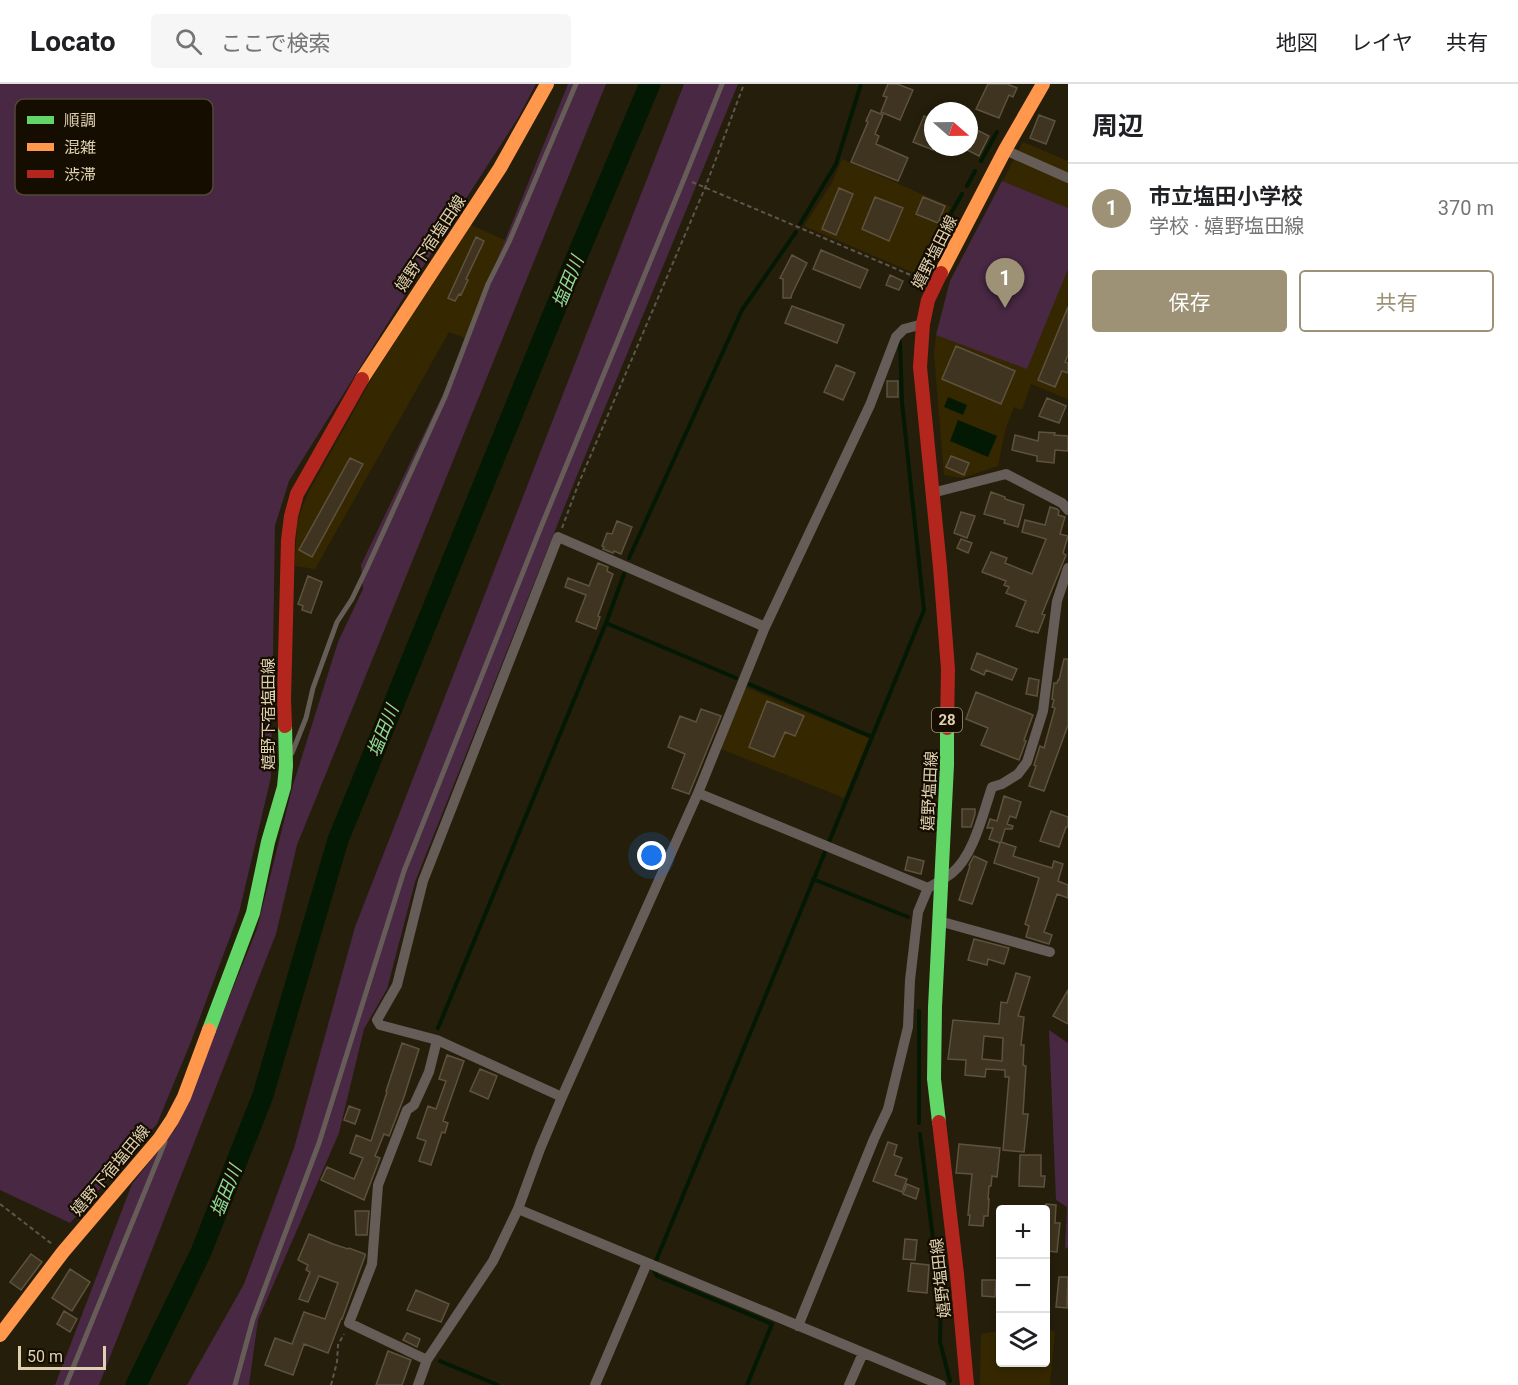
<!DOCTYPE html>
<html lang="ja">
<meta charset="utf-8">
<style>
:root{--surface:#fff;--page:#f6f6f6;--text:#202124;--muted:#757577;--line:#e0e0e0;--accent:#9d9276}
body{margin:0;font-family:Roboto,"Noto Sans JP",sans-serif;background:var(--page);color:var(--text)}
.controls{position:absolute;right:18px;bottom:18px;display:grid;overflow:hidden;border-radius:6px;box-shadow:0 3px 9px #0003}
.controls button{width:54px;height:54px;display:grid;place-items:center;padding:0;border:0;border-bottom:2px solid var(--line);background:var(--surface);color:var(--text);font:30px sans-serif}
.compass{position:absolute;left:924px;top:18px;width:54px;height:54px;border-radius:50%;background:var(--surface);box-shadow:0 3px 9px #0003;rotate:110deg}
.scale{position:absolute;left:18px;bottom:15px;width:88px;box-sizing:border-box;padding-left:6px;border:3px solid #ded0b0;border-top:0;font-size:16px;line-height:21px;white-space:nowrap;color:#ded0b0;-webkit-text-stroke:4px #150d00;paint-order:stroke}
.you{position:absolute;left:652px;top:772px;width:21px;height:21px;margin:-15px;border:4px solid #fff;border-radius:50%;background:#1a73e8;box-shadow:0 0 0 9px #1a73e833}
.badge{display:grid;place-items:center;width:39px;height:39px;border-radius:50%;background:var(--accent);color:#fff;font-size:20px;font-weight:700}
.pin{position:absolute;translate:-50% -50px;filter:drop-shadow(0 2px 3px #0008)}
.pin::after{content:'';position:absolute;top:32px;width:21px;height:18px;background:inherit;clip-path:polygon(0 0,100% 0,50% 100%)}
.list{margin:0;padding:0;list-style:none}
h2{display:flex;justify-content:space-between;align-items:center;height:78px;margin:0;padding:0 24px;font-size:26px}
h2 small{font-size:20px;font-weight:400;color:var(--muted)}
.list li{display:grid;grid-template-columns:39px 1fr auto;gap:18px;align-items:center;box-sizing:border-box;height:90px;padding:0 24px;border-top:2px solid var(--line)}
.list b{display:block;font-size:22px;white-space:nowrap}
.list p{margin:0;font-size:20px;white-space:nowrap;color:var(--muted)}
.list em{font-size:20px;font-style:normal;color:var(--muted)}
.actions{display:flex;gap:12px;padding:18px 24px}
.actions a{flex:1;padding:14px 0;border:2px solid var(--accent);border-radius:6px;text-align:center;font-size:21px;color:var(--accent)}
.actions .main{background:var(--accent);color:#fff}
.icon{flex:none;width:33px;height:33px;fill:none;stroke:currentColor;stroke-width:2;stroke-linecap:round;stroke-linejoin:round}
.map{position:relative;flex:none;width:1068px;height:1301px;overflow:hidden}
header{display:flex;align-items:center;gap:36px;box-sizing:border-box;height:84px;padding:0 30px;background:var(--surface);border-bottom:2px solid var(--line)}
header strong{font-size:28px}
nav{display:flex;gap:33px;margin-inline-start:auto;font-size:21px}
.search{width:420px;height:54px;background:var(--page);display:flex;align-items:center;gap:15px;box-sizing:border-box;padding:0 21px;border-radius:6px;color:var(--muted);font-size:22px}
main{display:flex}
aside{flex:1;background:var(--surface)}
.map>svg:first-child{display:block}
.built{fill:#352801}
.green{fill:#482843}
.water{fill:#031904}
.lines{fill:none;stroke-linecap:round;stroke-linejoin:round}
.stream{stroke:#031904;stroke-width:4}
.river{stroke:#031904;stroke-width:21}
.building{fill:#3f341f;stroke:#5e523f;stroke-width:1.5;fill-rule:evenodd}
.path{stroke:#5e554d;stroke-width:2;stroke-dasharray:4.5 3;stroke-linecap:butt}
.lane{stroke:#665c58;stroke-width:5}
.street{stroke:#665c58;stroke-width:10}
.fast{stroke:#63d668;stroke-width:14}
.slow{stroke:#ff974d;stroke-width:14}
.jam{stroke:#b3261e;stroke-width:14}
.labels{text-anchor:middle;stroke-width:4.5;stroke-linejoin:round;paint-order:stroke}
.shield{fill:#150d00;stroke:#a2967b;stroke-width:1.5}
.shield-label{font-size:15px;font-weight:bold;fill:#ded0b0}
.street-label{font-size:16px;fill:#ded0b0;stroke:#150d00}
.water-label{font-size:18px;font-style:italic;fill:#8bdd9a;stroke:#150d00}
.key{fill:#150d00;stroke:#514835;stroke-width:1.5}
.key-label{font-size:16px;fill:#ded0b0}
</style>
<header>
<strong>Locato</strong>
<div class="search"><svg class="icon" aria-label="search" viewBox="0 0 24 24"><circle cx="10" cy="10" r="6"/><path d="M15 15l6 6"/></svg>ここで検索</div>
<nav><a>地図</a><a>レイヤ</a><a>共有</a></nav>
</header>
<main>
<div class="map">
<svg width="1068" height="1301" viewBox="0 0 1068 1301">
<rect width="100%" height="100%" fill="#251e0b"/>
<path class="built" d="M1023 58 1068 77V315L1031 300 1022 326 1014 323 1005 347 998 382 962 394 944 391 934 270 936 251 950 197Z
M842 75 951 123 914 189 804 142 832 99Z
M471 141 505 156 465 254 449 248 315 485 295 482 297 437 308 409 375 289Z
M745 603 869 654 844 714 721 665Z
M1046 1243 1055 1248 1050 1301H980L981 1250 997 1247 1000 1249V1278H1046Z"/>
<path class="green" d="M0 0H536L518 34 449 141 289 397 275 442 271 693 239 829 190 960 157 1040 70 1139 0 1106Z
M568 0H606L297 761 276 850 99 1301H55L132 1100 176 1044 257 845 293 701 338 558 363 505 361 481 443 310Z
M684 0H738L574 399 415 798 387 905 364 945 339 1049 258 1236 249 1301H187L244 1200 294 1064 355 843Z
M1002 97 1068 124V185L1027 285 936 251 950 197Z
M1049 946 1068 959V1163L1065 1165 1067 1123 1056 1116Z"/>
<path class="water" d="M948 313 967 321 963 331 944 323Z
M958 336 997 352 988 373 950 357Z"/>
<g class="lines">
<path class="stream" d="M981 77 997 48
M967 102 975 87
M800 140 836 80 861 0
M941 147 962 110
M925 174 934 158
M629 474 742 226 796 148
M624 490 606 539 736 594
M749 600 872 653
M829 758 924 526 902 318 900 258
M813 795 908 833
M438 944 606 539
M919 1039V927
M920 1050 934 1163
M936 1174 941 1213 940 1258 950 1297
M440 1277 498 1301
M747 1301 772 1240 657 1192 653 1184 825 768"/>
<path class="river" d="M136 1301 201 1168 263 1011 338 756 570 189 650 0"/>
</g>
<path class="building" d="M888 0H897L913 6 900 36 881 28 887 13 883 12Z
M988 0H1007L1017 4 1013 13 1009 11 999 34 976 25Z
M871 26 883 31 875 50 879 52 876 60 908 74 898 97 851 78 868 38 866 37Z
M1039 31 1055 37 1046 60 1030 54Z
M924 32 933 36V66L913 58Z
M969 42 989 52 979 72 965 65 966 63H969Z
M839 104 853 110 836 151 822 145Z
M875 113 903 124 889 157 862 145Z
M923 113 945 122 938 139 916 130Z
M476 153 484 157 466 195 468 196 461 211 459 210 455 217 448 214Z
M821 166 868 186 860 204 813 185Z
M792 171 807 179 792 210 791 214H783V195L780 194Z
M890 191 903 197 899 206 886 201Z
M792 222 844 241 837 259 785 239Z
M1068 223V271L1065 278 1068 279V289L1062 287 1055 303 1038 296Z
M956 262 1015 287 1001 320 942 295Z
M836 281 855 289 843 316 824 308Z
M887 297H898V313H887Z
M1047 314 1066 322 1059 339 1039 332Z
M1039 348 1055 349 1054 351 1068 352V367L1055 366 1054 379 1037 377V372L1012 366 1015 351 1038 357Z
M951 372 969 379 964 391 946 383Z
M350 374 363 380 312 473 299 466Z
M991 408 1005 413V415L1024 421 1018 443 1004 439 1005 436 984 430Z
M1050 423 1057 425 1059 427 1058 431 1065 433 1060 450 1068 452 1063 469 1066 471 1042 530 1045 531 1038 549 1032 547V548L1016 542 1026 517 1006 509 1009 503 1004 501 1006 497 982 488 991 468 1007 474 1005 479 1032 490 1046 455 1022 448 1025 436 1045 441Z
M961 428 975 432 967 454 954 449Z
M617 437 632 443 621 470 614 467 613 469 603 465 604 463 602 462 607 449 612 450Z
M961 455 972 459 968 469 957 464Z
M598 479 608 483 607 487 613 490 598 532 600 533 596 545 576 537 586 511 565 503 568 494 589 502Z
M308 492 322 498 311 529 302 526 303 522 298 520Z
M977 569 1017 585 1012 596 986 586 984 591 971 585Z
M1064 575H1068V641L1044 707 1029 702 1036 682 1034 681 1040 662 1044 664 1055 624 1052 623 1054 616 1052 615 1054 599H1057L1058 596H1059Z
M1029 594 1039 596 1037 612 1026 610Z
M976 608 1033 631 1024 656 1026 657 1019 676 981 661 988 644 966 635Z
M767 617 804 632 795 652 785 648 774 673 749 663Z
M701 625 721 632 689 710 672 704 685 670 668 663 680 632 696 638Z
M1004 712 1021 718 1016 734 1010 732 1007 740 1013 742 1012 745H1005L1001 758 1016 763 1013 772 1052 784 1054 777 1063 780 1058 797 1068 801V814L1057 810 1044 848 1052 851 1049 860 1026 853 1029 842 1025 840 1039 794 994 779 1000 759 989 755 993 744H987L990 735 997 737Z
M962 725H975V730L971 743H962Z
M1051 727 1068 733V743H1066L1059 763 1040 757Z
M974 772 987 778 972 820 959 816 970 782 969 781Z
M908 773 924 777 921 790 905 786Z
M974 855 1009 864 1004 880 988 875 987 881 968 876Z
M1016 889 1030 893 1018 932 1024 933 1021 961H1024L1023 981 1026 982 1023 1030H1028L1024 1068 1003 1066 1009 993H1005V986L986 985 985 993 965 991 966 976 948 975 953 936 999 940 1001 918 1007 919ZM984 952 1003 954 1002 977 982 975Z
M1068 906V940L1053 932Z
M402 959 419 965 404 1013 389 1052 384 1050 375 1072 380 1074 364 1116 321 1096 327 1083 354 1095 363 1074 350 1069 356 1051 371 1057 387 1008 386 1007Z
M447 971 464 977 443 1037 448 1039 445 1049 442 1048 431 1081 419 1077 426 1057 417 1054 428 1022 436 1025 446 997 439 995Z
M480 985 497 992 488 1015 470 1007Z
M349 1022 360 1026 355 1040 344 1036Z
M888 1058 897 1061 894 1071 902 1074 895 1091 907 1095 902 1108 873 1097Z
M959 1060 1000 1064 997 1093 992 1092 991 1102H989L988 1115H989L988 1132H984L983 1142 969 1141 970 1131H968L972 1090 956 1089Z
M1020 1071H1041V1092H1045L1044 1103 1019 1102Z
M907 1100 919 1105 916 1115 903 1110Z
M1046 1120 1056 1121 1055 1139H1060L1057 1168 1046 1167Z
M355 1127H369L367 1151H356Z
M309 1150 333 1160 348 1165 349 1164 365 1170V1172L342 1235H341L328 1269 304 1260 293 1291 265 1281 275 1254 292 1260 304 1228 325 1235 338 1199 319 1192 308 1218 299 1215 310 1188 306 1186 308 1181 298 1176Z
M905 1155 917 1156 915 1176 903 1175Z
M31 1170 42 1178 21 1206 10 1198Z
M911 1179 929 1181 927 1209 908 1207Z
M70 1185 90 1198 72 1227 52 1214Z
M1059 1193H1068L1067 1224 1056 1223Z
M982 1196H996L995 1213 982 1212Z
M416 1206 449 1220 441 1238 407 1226Z
M64 1227 77 1235 70 1248 57 1240Z
M407 1249 420 1255 417 1263 403 1256Z
M388 1267 411 1276 402 1301H376Z"/>
<g class="lines">
<path class="path" d="M692 98 913 192
M562 444 578 401 705 104 744 0
M0 1120 52 1160
M331 1301 337 1278 338 1261 344 1250"/>
<path class="lane" d="M292 669 306 634 313 604 337 538 352 515 367 484 445 313 488 200 509 158 576 0
M66 1301 165 1058
M235 1301 253 1235 319 1059 404 787 541 443 684 95 722 0"/>
<path class="street" d="M1005 66 1068 94
M932 409 1006 390 1062 419 1068 426
M698 709 928 804C936 799 944 795 952 789 974 771 983 729 992 703L1002 700 1018 690 1027 678 1043 627 1057 517 1068 484
M939 837 1050 868
M562 1013 437 956 380 941 377 936 397 901 423 797 558 453 765 543
M518 1125 941 1301
M798 1242 874 1055 888 1025 908 943 910 896 918 828 928 804
M427 1276 349 1239 372 1180 378 1101 407 1026 414 1021 429 988 437 956
M418 1301 427 1276 493 1177 518 1125 540 1065 562 1013 698 709 765 543 870 321 896 253 904 245 923 240
M595 1301 647 1179
M849 1301 863 1269"/>
<path class="fast" d="M209 946 253 829 268 758 284 703 286 682 285 642
M939 1038 934 995 935 923 947 681V644"/>
<path class="slow" d="M941 189 1005 66 1043 0
M362 295 500 84 547 0
M0 1251 63 1168 160 1054 172 1036 184 1013 209 946"/>
<path class="jam" d="M941 189 928 216 923 240 920 283 940 483 948 585 947 644
M285 642 284 615 288 456 291 432 297 410 362 295
M939 1038 957 1190 967 1301"/>
</g>
<g class="labels">
<rect class="shield" x="932" y="624" width="30" height="24" rx="4.5"/>
<g class="shield-label">
<text x="947" y="641">28</text>
</g>
<g class="street-label">
<text transform="translate(430 159) rotate(-56)" y="6">嬉野下宿塩田線</text>
<text transform="translate(934 168) rotate(-63)" y="6">嬉野塩田線</text>
<text transform="translate(268 630) rotate(-90)" y="6">嬉野下宿塩田線</text>
<text transform="translate(929 707) rotate(-87)" y="6">嬉野塩田線</text>
<text transform="translate(110 1086) rotate(-50)" y="6">嬉野下宿塩田線</text>
<text transform="translate(940 1194) rotate(-96)" y="6">嬉野塩田線</text>
</g>
<g class="water-label">
<text transform="translate(568 198) rotate(-68)" y="6">塩田川</text>
<text transform="translate(383 647) rotate(-68)" y="6">塩田川</text>
<text transform="translate(226 1107) rotate(-68)" y="6">塩田川</text>
</g>
</g>
<rect x="15" y="15" width="198" height="96" rx="9" class="key"/>
<rect x="27" y="32" width="27" height="8" fill="#63d668"/>
<rect x="27" y="59" width="27" height="8" fill="#ff974d"/>
<rect x="27" y="86" width="27" height="8" fill="#b3261e"/>
<g class="key-label">
<text x="64" y="42">順調</text>
<text x="64" y="69">混雑</text>
<text x="64" y="96">渋滞</text>
</g>
</svg>
<div class="controls">
<button>+</button>
<button>−</button>
<button><svg class="icon" aria-label="layers" viewBox="0 0 24 24"><path d="M12 4l9 5-9 5-9-5zM3 14l9 5 9-5"/></svg></button>
</div>
<svg class="compass" viewBox="-18 -18 36 36"><path d="M0-13l5 13h-10z" fill="#e53935"/><path d="M0 13l5-13h-10z" fill="#757577"/></svg>
<div class="scale">50 m</div>
<div class="you"></div>
<div class="pin badge" style="left:1005px;top:224px">1</div>
</div>
<aside>
<h2>周辺<small></small></h2>
<ul class="list">
<li><span class="badge">1</span><div><b>市立塩田小学校</b><p>学校 · 嬉野塩田線</p></div><em>370 m</em></li>
</ul>
<div class="actions"><a class="main">保存</a><a>共有</a></div>
</aside>
</main>
